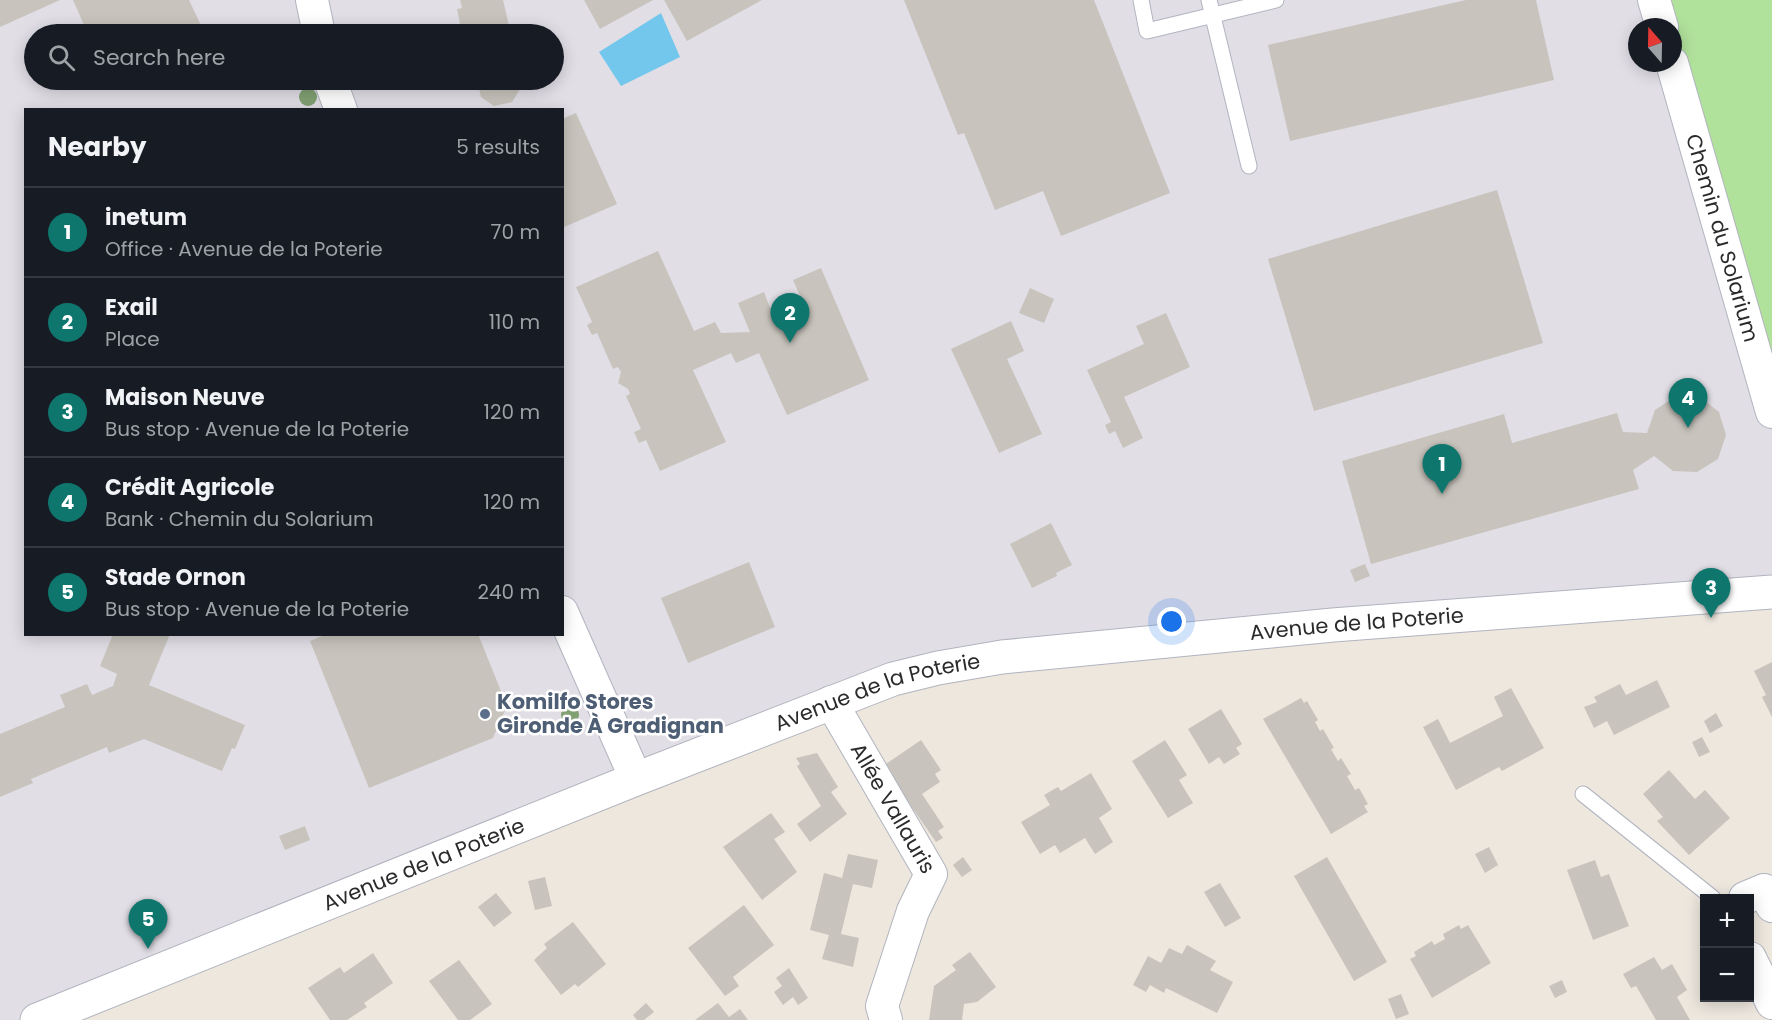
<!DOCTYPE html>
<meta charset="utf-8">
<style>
:root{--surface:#171b24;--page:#20242c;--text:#f1f3f6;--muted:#9ea1a6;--line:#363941;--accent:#0f766e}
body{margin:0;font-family:Poppins,sans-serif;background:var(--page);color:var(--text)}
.controls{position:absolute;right:18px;bottom:18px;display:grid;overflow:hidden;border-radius:0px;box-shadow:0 3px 15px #0003}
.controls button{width:54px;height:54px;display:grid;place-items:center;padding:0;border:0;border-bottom:2px solid var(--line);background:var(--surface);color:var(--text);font:30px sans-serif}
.compass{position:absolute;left:1628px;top:18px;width:54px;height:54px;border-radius:50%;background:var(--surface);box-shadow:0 3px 15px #0003;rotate:340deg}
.you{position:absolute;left:1172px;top:622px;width:21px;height:21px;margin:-15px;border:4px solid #fff;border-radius:50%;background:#1a73e8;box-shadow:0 0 0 9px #1a73e833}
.badge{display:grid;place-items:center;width:39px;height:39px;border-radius:50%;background:var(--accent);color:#fff;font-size:20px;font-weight:700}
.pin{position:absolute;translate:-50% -50px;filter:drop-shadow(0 2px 3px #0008)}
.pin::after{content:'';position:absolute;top:32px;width:21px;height:18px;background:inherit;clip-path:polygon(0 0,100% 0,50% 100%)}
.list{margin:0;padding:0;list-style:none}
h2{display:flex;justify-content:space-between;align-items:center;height:78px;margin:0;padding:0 24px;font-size:26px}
h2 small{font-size:20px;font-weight:400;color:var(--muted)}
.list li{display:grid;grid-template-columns:39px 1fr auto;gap:18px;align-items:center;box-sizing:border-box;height:90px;padding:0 24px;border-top:2px solid var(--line)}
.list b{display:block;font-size:22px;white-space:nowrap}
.list p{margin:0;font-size:20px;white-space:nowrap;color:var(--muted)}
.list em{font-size:20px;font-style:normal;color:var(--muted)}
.icon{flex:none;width:33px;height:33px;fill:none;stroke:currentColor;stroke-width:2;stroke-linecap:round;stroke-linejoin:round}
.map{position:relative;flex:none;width:1772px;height:1020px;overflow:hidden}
.search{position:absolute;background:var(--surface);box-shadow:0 3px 15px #0003;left:24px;top:24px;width:540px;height:66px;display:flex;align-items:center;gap:15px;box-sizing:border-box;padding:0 21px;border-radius:33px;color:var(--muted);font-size:22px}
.panel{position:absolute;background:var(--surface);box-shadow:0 3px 15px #0003;left:24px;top:108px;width:540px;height:528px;border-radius:0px}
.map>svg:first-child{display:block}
.industrial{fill:#e1dee6;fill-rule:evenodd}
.green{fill:#b1e29c}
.water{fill:#74c7ec}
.building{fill:#c8c4bd}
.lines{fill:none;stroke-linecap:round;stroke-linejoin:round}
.lane-casing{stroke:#b1b4bf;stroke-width:17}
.street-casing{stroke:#b1b4bf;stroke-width:34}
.secondary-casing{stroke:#b1b4bf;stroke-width:35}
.lane{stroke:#fff;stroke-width:15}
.street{stroke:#fff;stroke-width:32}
.secondary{stroke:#fff;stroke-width:33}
.tree{fill:#81a173}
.service-dot{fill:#5c6f8a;stroke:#fff;stroke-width:2}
.labels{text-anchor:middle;stroke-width:5;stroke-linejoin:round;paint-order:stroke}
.street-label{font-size:21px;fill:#2b2b2b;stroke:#fff}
.service-label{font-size:21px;font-weight:bold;fill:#4e5e75;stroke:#fff;text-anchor:start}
</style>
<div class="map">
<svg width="1772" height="1020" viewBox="0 0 1772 1020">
<rect width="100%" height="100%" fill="#ede7de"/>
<path class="industrial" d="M0 0H1654L1662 27H1637V63H1672L1772 412V592L970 662 37 1020H0ZM34 34H554V80H34ZM26 110H562V634H26Z"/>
<path class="green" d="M1654 0H1772V412L1673 63V27Z"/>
<path class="water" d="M661 13 680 57 621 86 599 52Z"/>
<path class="building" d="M0 0H60L0 27Z
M73 0H189L205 34H159L156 28 142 34H88Z
M460 0H503L511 34H462L457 9 462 8Z
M584 0H653L600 29Z
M664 0H762L687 41Z
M904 0H1094L1170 193 1061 236 1043 191 995 210 964 133 958 135Z
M1466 0H1536L1554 80 1290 141 1268 45Z
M477 80H521L522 86 512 102 494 106 481 97Z
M576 113 617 204 562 228V119Z
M1497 190 1543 343 1314 411 1268 259Z
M658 251 694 331 715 322 721 333 750 332 738 303 764 292 770 308 800 296 793 280 821 268 869 380 787 415 759 353 736 363 731 353 693 370 726 442 660 471 646 440 639 443 634 432 641 429 626 396 630 394 628 389 618 383 621 372 618 367 613 369 597 333 592 335 587 325 592 322 576 287Z
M1030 288 1054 299 1044 323 1019 313Z
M1166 313 1190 367 1124 397 1143 438 1123 448 1115 431 1109 434 1105 425 1111 422 1087 370 1144 344 1136 326Z
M1011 321 1024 351 1007 359 1042 434 999 453 951 349Z
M1676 396 1700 397 1719 412 1726 435 1718 459 1697 472 1673 471 1654 456 1633 470 1639 489 1371 564 1342 461 1504 414 1512 443 1617 413 1623 432 1647 433 1655 410Z
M1051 523 1072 565 1056 573 1057 576 1032 588 1010 544Z
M749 562 775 627 688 663 661 598Z
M1365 564 1370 576 1355 582 1350 570Z
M113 634H170L149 685 245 725 235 749 232 748 222 771 144 739 109 753 107 747 31 779 33 783 0 797V734L65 707 60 695 87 684 92 695 113 686 117 674 100 666Z
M327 634H478L507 706 493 738 369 788 310 641Z
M1772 662V717L1762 697 1766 695 1754 671Z
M1657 680 1670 707 1614 735 1607 721 1594 728 1584 707 1597 702 1594 697 1620 684 1626 695Z
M1511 688 1544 748 1502 771 1499 767 1456 790 1423 727 1438 719 1450 743 1503 716 1494 697Z
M1301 698 1304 703 1307 701 1318 720 1315 722 1320 731 1323 729 1334 748 1331 749 1338 761 1341 758 1351 774 1347 776 1355 790 1359 788 1368 804 1364 806 1368 812 1331 834 1263 719Z
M1221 709 1242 744 1236 748 1240 754 1224 764 1219 757 1209 764 1188 729Z
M1716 713 1723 726 1710 733 1704 721Z
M1702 737 1710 752 1699 757 1692 742Z
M921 740 941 770 935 774 940 782 922 794 944 827 938 831 943 838 936 842 883 766Z
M1165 740 1187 775 1179 780 1193 803 1168 818 1132 761Z
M817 753 838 787 831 792 847 814 810 842 797 824 821 806 797 766 800 764 796 758Z
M1669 770 1695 799 1705 790 1730 818 1689 855 1657 821 1663 817 1643 794Z
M1091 773 1112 809 1099 818 1113 842 1095 854 1085 838 1060 853 1055 845 1040 854 1021 822 1050 805 1044 795 1058 787 1061 791Z
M771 813 785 832 774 839 797 872 762 900 723 847Z
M305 826 310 840 285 850 279 836Z
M1489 847 1498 865 1485 873 1475 854Z
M848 854 878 860 872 888 853 884 841 934 859 938 853 967 822 959 829 935 810 930 824 873 842 878Z
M963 857 972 870 962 877 953 865Z
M1327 857 1387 962 1354 981 1294 876Z
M1595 860 1601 877 1609 874 1629 926 1593 940 1567 870Z
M545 877 552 906 535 910 528 881Z
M1220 883 1241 918 1225 927 1204 892Z
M496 893 512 913 494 927 478 907Z
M744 905 774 945 733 977 739 986 725 996 688 948Z
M573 922 606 964 578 987 575 984 561 995 534 960 547 948 544 944Z
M1459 925 1461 929 1468 925 1491 963 1432 998 1410 959 1416 956 1414 952 1432 941 1434 945 1445 939 1443 934Z
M1187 945 1216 961 1210 970 1233 982 1217 1013 1166 988 1164 993 1150 985 1146 992 1133 985 1148 956 1161 963 1169 948 1182 954Z
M970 952 996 987 977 1002 964 1004 962 1020H929L934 986 956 970 952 965Z
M373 953 393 983 364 1003 367 1007 347 1020H330L308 988 340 967 344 973Z
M1654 957 1662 970 1672 964 1687 990 1677 997 1690 1020H1656L1636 986 1631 988 1623 974Z
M459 960 492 1004 470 1020H458L429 981Z
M789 968 808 998 798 1005 793 997 783 1005 774 992 782 986 776 978Z
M1562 980 1567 992 1555 998 1549 986Z
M1401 994 1409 1014 1396 1019 1388 999Z
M646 1003 654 1012 644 1020H637L633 1015Z
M718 1003 729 1017 740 1009 748 1020H695Z"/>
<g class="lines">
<g class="lane-casing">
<path id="lane" d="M1141 0 1147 31 1276 0
M1209 0 1249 166
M1583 794 1713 898"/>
</g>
<g class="street-casing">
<g id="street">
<path d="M312 0 319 34"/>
<path d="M1654 0 1662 27"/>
<path id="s1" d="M1672 63 1772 412"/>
<path d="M330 80 341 110"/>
<path d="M562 612 636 779"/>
<path id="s2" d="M831 702 931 874 913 911 882 1006 886 1020"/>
<path d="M1745 898 1764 890 1772 906"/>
<path d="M1750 958 1772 1003"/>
</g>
</g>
<g class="secondary-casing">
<g id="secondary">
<path id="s3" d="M37 1020 636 779 893 679 938 668 1002 657 1333 625 1772 592"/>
</g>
</g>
<use href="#lane" class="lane"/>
<use href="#street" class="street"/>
<use href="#secondary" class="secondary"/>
</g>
<g class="tree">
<circle cx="308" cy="97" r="9"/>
<circle cx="570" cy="715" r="9"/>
</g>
<circle class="service-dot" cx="485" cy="714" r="6"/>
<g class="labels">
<g class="street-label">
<text dy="7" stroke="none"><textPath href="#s1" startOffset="182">Chemin du Solarium</textPath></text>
<text dy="7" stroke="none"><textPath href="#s3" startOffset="1389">Avenue de la Poterie</textPath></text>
<text dy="7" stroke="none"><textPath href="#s3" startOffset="903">Avenue de la Poterie</textPath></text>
<text dy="7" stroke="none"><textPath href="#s2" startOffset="123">Allée Vallauris</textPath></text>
<text dy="7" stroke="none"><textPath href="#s3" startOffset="417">Avenue de la Poterie</textPath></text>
</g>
<g class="service-label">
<text x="497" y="709">Komilfo Stores<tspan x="497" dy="24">Gironde À Gradignan</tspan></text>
</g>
</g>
</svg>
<div class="controls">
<button>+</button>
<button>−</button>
</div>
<svg class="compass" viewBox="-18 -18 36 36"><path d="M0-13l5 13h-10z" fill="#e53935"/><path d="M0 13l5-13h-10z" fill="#9ea1a6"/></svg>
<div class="you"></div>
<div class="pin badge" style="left:1442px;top:494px">1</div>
<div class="pin badge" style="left:790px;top:343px">2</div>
<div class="pin badge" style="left:1711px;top:618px">3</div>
<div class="pin badge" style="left:1688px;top:428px">4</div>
<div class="pin badge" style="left:148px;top:949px">5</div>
<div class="search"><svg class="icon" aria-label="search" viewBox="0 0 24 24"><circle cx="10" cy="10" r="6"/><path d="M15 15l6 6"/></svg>Search here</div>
<section class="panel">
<h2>Nearby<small>5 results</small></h2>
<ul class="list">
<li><span class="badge">1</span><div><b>inetum</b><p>Office · Avenue de la Poterie</p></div><em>70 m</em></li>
<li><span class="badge">2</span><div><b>Exail</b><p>Place</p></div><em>110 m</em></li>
<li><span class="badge">3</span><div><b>Maison Neuve</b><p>Bus stop · Avenue de la Poterie</p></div><em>120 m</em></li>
<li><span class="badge">4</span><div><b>Crédit Agricole</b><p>Bank · Chemin du Solarium</p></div><em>120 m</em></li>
<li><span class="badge">5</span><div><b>Stade Ornon</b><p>Bus stop · Avenue de la Poterie</p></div><em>240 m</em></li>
</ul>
</section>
</div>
